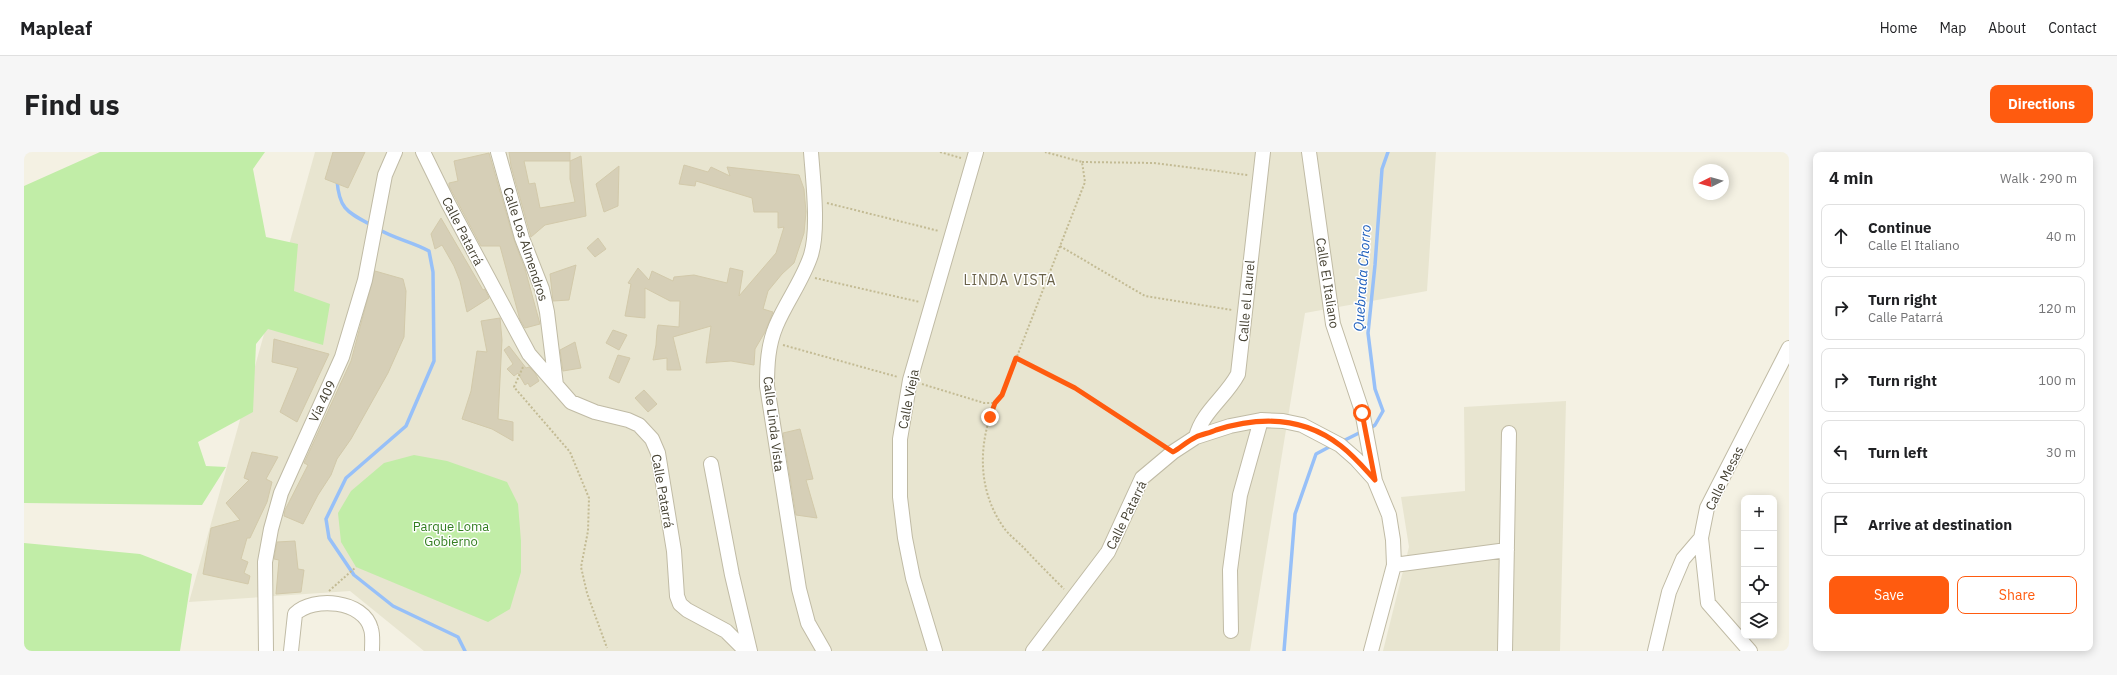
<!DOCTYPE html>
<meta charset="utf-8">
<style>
:root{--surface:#fff;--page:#f6f6f6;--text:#202124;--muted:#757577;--line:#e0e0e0;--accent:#ff5b0f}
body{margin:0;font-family:"IBM Plex Sans",sans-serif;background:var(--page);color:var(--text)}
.controls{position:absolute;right:12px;bottom:12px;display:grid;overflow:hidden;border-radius:8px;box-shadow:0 2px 10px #0003}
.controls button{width:36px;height:36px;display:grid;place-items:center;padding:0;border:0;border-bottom:1px solid var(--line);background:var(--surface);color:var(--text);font:20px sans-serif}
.compass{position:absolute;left:1669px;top:12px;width:36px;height:36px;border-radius:50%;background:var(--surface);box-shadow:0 2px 10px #0003;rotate:265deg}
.stop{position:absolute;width:12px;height:12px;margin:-9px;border:3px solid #ff5b0f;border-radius:50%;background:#fff}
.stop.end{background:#ff5b0f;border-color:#fff;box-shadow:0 1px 4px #0008}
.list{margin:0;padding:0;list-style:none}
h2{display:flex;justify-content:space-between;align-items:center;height:52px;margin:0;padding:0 16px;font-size:17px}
h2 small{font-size:13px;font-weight:400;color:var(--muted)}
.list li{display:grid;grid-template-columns:26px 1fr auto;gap:12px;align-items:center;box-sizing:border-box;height:64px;margin:0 8px 8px;padding:0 8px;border:1px solid var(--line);border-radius:8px}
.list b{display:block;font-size:15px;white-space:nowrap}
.list p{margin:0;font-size:13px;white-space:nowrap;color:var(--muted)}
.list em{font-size:13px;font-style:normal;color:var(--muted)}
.actions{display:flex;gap:8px;padding:12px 16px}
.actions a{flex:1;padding:9px 0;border:1px solid var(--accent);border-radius:8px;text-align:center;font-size:14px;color:var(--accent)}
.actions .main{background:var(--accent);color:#fff}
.icon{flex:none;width:22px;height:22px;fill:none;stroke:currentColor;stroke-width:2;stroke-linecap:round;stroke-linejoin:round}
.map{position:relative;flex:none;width:1765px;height:499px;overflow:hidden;border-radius:8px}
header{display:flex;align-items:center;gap:24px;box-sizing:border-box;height:56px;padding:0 20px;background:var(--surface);border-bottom:1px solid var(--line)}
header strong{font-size:19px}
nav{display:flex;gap:22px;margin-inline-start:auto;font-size:14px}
.intro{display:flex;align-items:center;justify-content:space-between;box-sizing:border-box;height:96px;padding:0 24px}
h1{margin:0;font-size:28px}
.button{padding:10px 18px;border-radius:8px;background:var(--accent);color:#fff;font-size:14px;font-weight:700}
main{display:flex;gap:24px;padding:0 24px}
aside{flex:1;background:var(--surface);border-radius:8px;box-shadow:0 2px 10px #0003}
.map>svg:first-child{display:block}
.residential{fill:#e8e5d0}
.green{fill:#c1eda7}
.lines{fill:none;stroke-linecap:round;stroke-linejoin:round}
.stream{stroke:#97c0f8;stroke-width:3.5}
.building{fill:#d6cfb7;stroke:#d2c9aa;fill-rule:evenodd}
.minor-casing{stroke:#c0bba5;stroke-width:16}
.path{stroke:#c3bb94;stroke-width:2;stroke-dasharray:2 2;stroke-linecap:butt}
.minor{stroke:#fff;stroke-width:14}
.route{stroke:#ff5b0f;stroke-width:5}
.labels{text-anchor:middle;stroke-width:3;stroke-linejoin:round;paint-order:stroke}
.street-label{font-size:13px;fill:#464233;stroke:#fff}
.park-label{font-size:13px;fill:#337e20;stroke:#fff}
.water-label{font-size:14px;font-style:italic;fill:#2060bd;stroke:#fff}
.neighbourhood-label{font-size:14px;letter-spacing:1px;fill:#6a6249;stroke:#fff}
</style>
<header>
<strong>Mapleaf</strong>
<nav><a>Home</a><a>Map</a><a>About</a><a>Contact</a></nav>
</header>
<div class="intro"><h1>Find us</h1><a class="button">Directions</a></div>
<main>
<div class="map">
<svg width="1765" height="499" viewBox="0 0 1765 499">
<rect width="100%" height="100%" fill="#f4f1e3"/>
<path class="residential" d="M291 0H1412L1403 139 1281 161 1226 499H400L326 439 165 450Z
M1542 249 1536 499H1359L1385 395 1377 345 1441 339 1440 255Z"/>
<path class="green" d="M76 0H241L229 17 242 85 274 92 270 139 306 152 299 193 244 177 232 192 229 260 174 290 182 314 202 315 178 353 0 351V34Z
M390 303 423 309 483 330 494 352 497 389V420L486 457 464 470 332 415 317 390 314 361 327 339 360 311Z
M0 391 116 402 168 422 156 499H0Z"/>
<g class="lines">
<path class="stream" d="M313 28C315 57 323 60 347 73
M354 77C371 87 389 90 405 99L409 120 410 209 382 274 322 326 302 367 305 386 330 423 369 454 434 485 441 499
M1348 275 1351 273 1359 259 1351 237 1344 181 1351 113 1358 17 1364 0
M1321 288 1337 280
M1260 499 1271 362 1292 302 1307 294"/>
</g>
<path class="building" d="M309 0H341L324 36 301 27Z
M485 0H546V9L557 4 562 64 521 73 507 85 487 14ZM500 9H546V27L551 50 516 56 511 31 505 32Z
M465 1 490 88 501 117 516 172 501 176 496 168 476 94H457L425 34V31L434 29 430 9Z
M660 13 684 20 687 15 706 24 703 15 775 23 780 37 782 60 780 81 770 111 758 122 744 139 739 157 749 160 741 180 731 197 730 213 707 209 682 211 687 174 649 185 657 218H643V206L629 208 632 193 633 178 634 173 655 175 656 149H646L621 136V166L601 164 607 132 604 131 614 116 625 128 628 119 649 129 650 125 670 123 703 131 706 116 719 119 715 144 752 101 760 75 754 76V60H730L728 46 672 29 671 34 655 32Z
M595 14 594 54 580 60 572 32Z
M417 66 459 138 461 137 465 146 443 160 436 129 430 114 418 93 411 97 407 82Z
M574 86 582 97 571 105 563 96Z
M552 113 545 148 529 149 526 122Z
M351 119 379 127 382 139 380 185 364 221 327 287 313 307 307 323 294 343 279 372 260 364 261 358 284 313 280 311 327 209Z
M476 166 478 188 474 267 489 270V289L468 277 438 267 447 239 453 199 463 200 457 169Z
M589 178 603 183 595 198 582 191Z
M250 187 305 202 273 270 256 260 274 216 248 210Z
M551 190 557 216 539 219 536 198Z
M485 194 502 216 505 215 511 221 515 229 506 235 504 231 501 233 494 221 490 224 483 217 489 212 480 198Z
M594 203 606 206 595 231 585 226Z
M620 238 633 252 624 260 611 246Z
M776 277 789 327 782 328 793 366 772 363 759 281Z
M228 300 254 305 242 327 248 330 243 350 226 386H223L217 407 224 410 220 421 226 424 224 432 179 422 187 376 216 368 202 351 225 328 220 326Z
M271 389 274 417 280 418 277 440 252 442 255 408 250 407 253 390Z"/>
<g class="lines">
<g class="minor-casing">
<path id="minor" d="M399 0 424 51 505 202 547 250 571 260 604 268 615 273 628 287 634 301 650 399 653 444 656 452 663 458 702 479 722 499
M474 0 498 86 518 137 523 160 532 233
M787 0C789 28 795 77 787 103 779 128 762 150 752 174 744 193 743 213 743 234L775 437 784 471 800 499
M1285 0 1309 172 1338 259 1351 329 1365 363 1369 388 1370 413 1347 499
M1172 285C1178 260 1202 245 1214 222L1239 0
M687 312 708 423 726 499
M1370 413 1483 398
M1207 479 1206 418 1216 343 1237 268
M242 499 241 410 247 377 257 341 318 205 341 128 361 23 371 0
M267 499 271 462C289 444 340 448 347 477 349 483 348 492 348 499
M911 499 889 426 881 386 876 345V287L886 228 952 0
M1009 499 1084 400 1118 326 1149 300 1172 285 1206 274 1237 268 1259 269 1278 273 1316 293 1332 307 1351 328
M1481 499 1485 281
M1631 499 1645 440 1659 407 1677 386
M1726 499 1684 451 1677 386 1683 356 1765 196"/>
</g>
<path class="path" d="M916 0 937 6
M1058 10 1130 11 1224 23
M803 51 915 79
M1036 94 1121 144 1208 158
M791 126 896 150
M759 193 874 225
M992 206 1051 236 1137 292
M499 215 490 235 546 300 565 346 564 379 557 415 563 441 583 496
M898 232 960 251H971L978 243 1061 30 1058 10 1021 0
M971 251C954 292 953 338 980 376 985 383 993 389 999 395 1012 409 1026 423 1040 437
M305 439 332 415"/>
<use href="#minor" class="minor"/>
</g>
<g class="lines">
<path class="route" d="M966 265 971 251 978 243 992 206 1051 236 1149 300C1157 295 1164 289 1172 285 1178 282 1186 281 1192 278 1236 264 1279 264 1317 294 1330 304 1340 316 1351 328L1338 261"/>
</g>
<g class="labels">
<g class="street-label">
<text transform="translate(439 79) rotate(63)" y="5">Calle Patarrá</text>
<text transform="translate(502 92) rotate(72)" y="5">Calle Los Almendros</text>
<text transform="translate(1304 131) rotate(81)" y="5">Calle El Italiano</text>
<text transform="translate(1222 149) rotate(-85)" y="5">Calle el Laurel</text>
<text transform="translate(884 247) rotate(-79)" y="5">Calle Vieja</text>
<text transform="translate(298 249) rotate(-64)" y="5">Vía 409</text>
<text transform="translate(750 272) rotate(83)" y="5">Calle Linda Vista</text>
<text transform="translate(1700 326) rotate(-64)" y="5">Calle Mesas</text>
<text transform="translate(639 339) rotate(80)" y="5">Calle Patarrá</text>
<text transform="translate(1102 363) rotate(-64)" y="5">Calle Patarrá</text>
</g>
<g class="park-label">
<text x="427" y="379">Parque Loma<tspan x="427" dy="15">Gobierno</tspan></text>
</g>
<g class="water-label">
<text transform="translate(1338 126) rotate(-86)" y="5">Quebrada Chorro</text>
</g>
<g class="neighbourhood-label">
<text x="986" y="133">LINDA VISTA</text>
</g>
</g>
</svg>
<div class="controls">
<button>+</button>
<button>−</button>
<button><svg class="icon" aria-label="locate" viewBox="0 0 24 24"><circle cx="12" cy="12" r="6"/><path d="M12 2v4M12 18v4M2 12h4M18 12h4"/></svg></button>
<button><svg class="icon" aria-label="layers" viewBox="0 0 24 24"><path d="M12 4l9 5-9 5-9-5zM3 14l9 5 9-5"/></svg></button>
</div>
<svg class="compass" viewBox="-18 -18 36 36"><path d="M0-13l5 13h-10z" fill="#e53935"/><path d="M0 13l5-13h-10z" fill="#757577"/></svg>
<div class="stop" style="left:1338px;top:261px"></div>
<div class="stop end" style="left:966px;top:265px"></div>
</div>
<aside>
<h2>4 min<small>Walk · 290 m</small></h2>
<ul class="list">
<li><svg class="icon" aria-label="ahead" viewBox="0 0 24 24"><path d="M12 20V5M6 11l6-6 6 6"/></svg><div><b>Continue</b><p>Calle El Italiano</p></div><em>40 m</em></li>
<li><svg class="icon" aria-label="right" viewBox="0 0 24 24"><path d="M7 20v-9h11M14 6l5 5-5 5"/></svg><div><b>Turn right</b><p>Calle Patarrá</p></div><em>120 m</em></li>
<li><svg class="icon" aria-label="right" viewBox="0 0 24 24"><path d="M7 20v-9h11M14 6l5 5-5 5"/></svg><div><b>Turn right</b></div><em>100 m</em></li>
<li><svg class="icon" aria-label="left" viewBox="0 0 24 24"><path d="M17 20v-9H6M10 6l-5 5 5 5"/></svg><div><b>Turn left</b></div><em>30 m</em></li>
<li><svg class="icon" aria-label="arrive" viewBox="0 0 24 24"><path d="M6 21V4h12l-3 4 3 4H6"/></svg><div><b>Arrive at destination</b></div></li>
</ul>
<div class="actions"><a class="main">Save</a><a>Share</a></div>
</aside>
</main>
